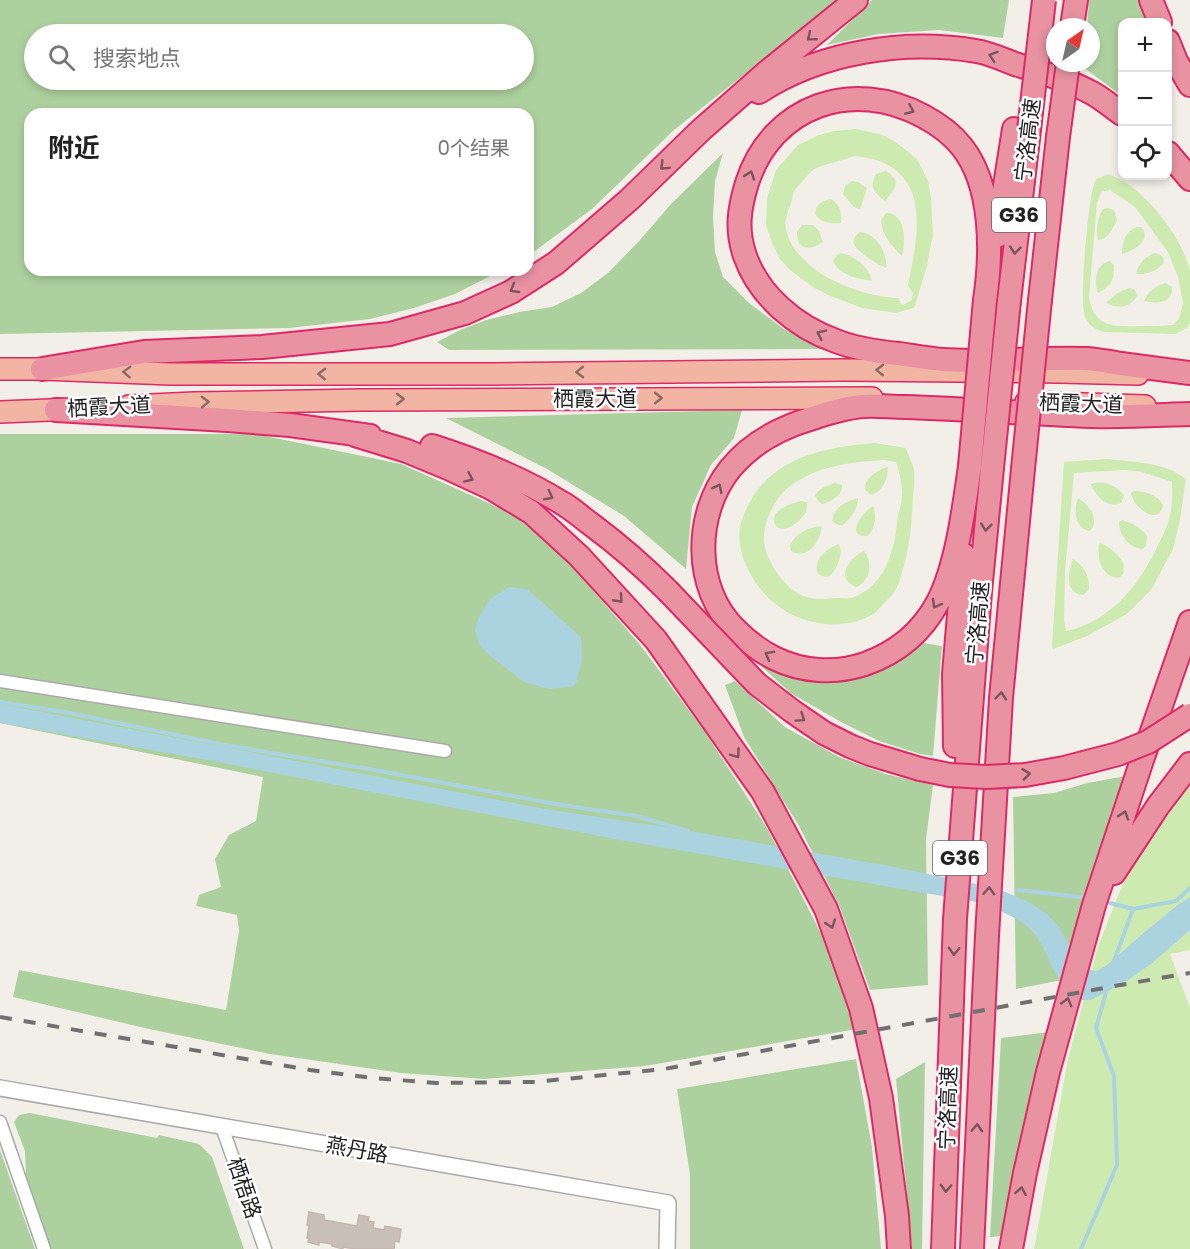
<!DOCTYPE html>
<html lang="zh">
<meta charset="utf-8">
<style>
:root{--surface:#fff;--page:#f2f2f2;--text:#222;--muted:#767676;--line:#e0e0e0}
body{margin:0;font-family:Poppins,"Noto Sans SC",sans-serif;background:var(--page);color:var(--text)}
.controls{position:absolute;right:18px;top:18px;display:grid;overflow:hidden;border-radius:12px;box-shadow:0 3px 9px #0003}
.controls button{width:54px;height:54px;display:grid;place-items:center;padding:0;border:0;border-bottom:2px solid var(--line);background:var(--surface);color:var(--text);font:30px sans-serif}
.compass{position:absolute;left:1046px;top:18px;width:54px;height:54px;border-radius:50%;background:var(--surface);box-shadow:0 3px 9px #0003;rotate:34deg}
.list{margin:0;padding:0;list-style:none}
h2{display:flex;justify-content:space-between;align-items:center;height:78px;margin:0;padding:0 24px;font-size:26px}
h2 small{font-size:20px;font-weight:400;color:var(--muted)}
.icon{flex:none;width:33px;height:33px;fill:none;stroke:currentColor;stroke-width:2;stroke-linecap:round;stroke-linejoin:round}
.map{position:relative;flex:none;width:1190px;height:1249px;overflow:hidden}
.search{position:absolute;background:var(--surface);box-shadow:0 3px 9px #0003;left:24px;top:24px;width:510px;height:66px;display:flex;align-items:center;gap:15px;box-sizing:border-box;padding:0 21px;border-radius:33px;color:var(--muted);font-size:22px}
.panel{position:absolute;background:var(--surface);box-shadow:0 3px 9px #0003;left:24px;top:108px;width:510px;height:168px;border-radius:18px}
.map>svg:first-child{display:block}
.grass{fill:#cdebb0;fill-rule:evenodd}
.forest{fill:#add19e;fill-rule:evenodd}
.water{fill:#aad3df}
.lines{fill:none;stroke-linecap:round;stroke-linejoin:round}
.stream{stroke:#aad3df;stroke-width:4}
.building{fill:#c7bfb8;stroke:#c4b6ab;stroke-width:1.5}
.minor-casing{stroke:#a9a9a9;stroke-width:15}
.tertiary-casing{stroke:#a9a9a9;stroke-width:18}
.trunk-casing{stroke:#dc2a67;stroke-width:24}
.motorway-casing{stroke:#dc2a67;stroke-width:26}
.minor{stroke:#fff;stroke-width:12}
.tertiary{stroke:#fff;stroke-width:15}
.trunk{stroke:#f2b4a3;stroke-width:21}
.motorway{stroke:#e892a2;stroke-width:22}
.rail{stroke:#707070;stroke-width:4;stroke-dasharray:12 12;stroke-linecap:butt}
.motorway-bridge-casing{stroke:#dc2a67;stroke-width:26;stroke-linecap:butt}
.motorway-bridge{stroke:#e892a2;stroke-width:22}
.oneway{stroke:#7b545c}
.oneway2{stroke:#8a6b62}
.labels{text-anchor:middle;stroke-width:5;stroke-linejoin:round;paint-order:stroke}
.shield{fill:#fff;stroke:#646464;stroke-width:1.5}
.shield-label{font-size:20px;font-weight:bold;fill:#222}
.street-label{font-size:21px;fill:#222;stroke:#fff}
</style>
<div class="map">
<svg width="1190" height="1249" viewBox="0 0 1190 1249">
<rect width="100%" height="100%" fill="#f2efe9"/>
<path class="grass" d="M856 129 883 135 897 143 917 159 928 181 931 198 933 234 927 266 914 308 896 313 862 308 828 295 813 287 790 270 780 259 772 243 766 225 767 198 776 170 798 145 819 135 834 131ZM854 156C861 157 870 158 877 160 933 180 916 242 908 286L913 293 912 300 903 305 900 303 899 298C860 297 797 273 786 230 784 222 788 211 791 203 792 199 793 194 795 190 799 185 810 172 814 169 822 165 845 160 854 156Z
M886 171C903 182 895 189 885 201 874 193 869 187 876 174Z
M1108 174C1115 177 1122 180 1129 185 1153 201 1184 242 1190 271 1190 287 1190 306 1190 323L1187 328 1175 334 1104 332C1097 330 1089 326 1086 319 1078 304 1088 217 1091 197 1092 191 1094 185 1096 179ZM1110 190 1135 207 1168 252 1178 277 1183 303 1179 319 1173 325C1162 326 1150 326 1139 326 1113 327 1093 327 1089 296L1097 203 1101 192Z
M852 181 858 182 867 188 860 210 853 206 843 194 845 186Z
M831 199C840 205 842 212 841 223 831 224 821 223 815 214 816 204 821 201 831 199Z
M1108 208 1114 210 1117 220C1113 229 1108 239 1098 240 1096 229 1097 218 1103 209Z
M886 213C906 213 906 242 902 256 891 246 882 235 881 220Z
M802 225H813L819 231 823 242C810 251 797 251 797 232Z
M1137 227H1141C1153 240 1133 251 1122 254 1122 243 1125 231 1137 227Z
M860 232C876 233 888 253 886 268 878 265 857 252 854 244 852 239 856 235 860 232Z
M841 253C854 255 870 268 872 281 859 279 837 275 833 260L837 255Z
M1154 253C1178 258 1154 276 1136 274 1138 264 1145 257 1154 253Z
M1109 261 1114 265C1114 281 1112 285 1098 293 1094 281 1095 265 1109 261Z
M1165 283 1172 287C1173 304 1157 304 1144 301 1148 291 1156 286 1165 283Z
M1129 288C1134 288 1137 291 1137 296 1130 308 1118 309 1106 303L1117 293Z
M875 443 906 448C908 455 912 462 914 469 915 478 914 488 913 496 912 521 910 548 902 572 900 578 899 585 896 589 894 593 890 597 887 600 883 604 879 609 875 613 864 620 853 623 841 624 798 627 761 602 745 563 741 553 738 538 740 527 742 517 747 507 752 498 779 455 828 447 875 443ZM884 460 896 462C899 471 901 480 902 489 903 498 900 508 898 516 896 530 895 543 890 556 884 575 871 592 851 598 847 599 841 598 837 598 826 599 811 600 801 595 783 586 765 560 764 540 763 522 775 498 789 487 816 466 850 462 884 460Z
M1107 459C1133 462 1165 462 1186 479L1180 520 1173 549 1151 590 1127 614 1087 636 1053 649 1052 646 1064 462ZM1124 470 1142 472 1172 482C1172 494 1173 507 1169 519 1167 528 1162 537 1158 545 1140 584 1111 622 1066 631L1064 619 1065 571 1074 473Z
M888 467C888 479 883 491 871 495L865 490C864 478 877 470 888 467Z
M1099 482C1109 483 1119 487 1124 496L1121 503C1108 509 1095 496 1091 484Z
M835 483 842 485C843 495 831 502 822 504L819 502 815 496 818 491 824 487Z
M1134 491C1145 491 1158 495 1163 505 1159 524 1142 512 1135 503 1133 500 1132 496 1131 493Z
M858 498C858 509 851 518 843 525H838L832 521C834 507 845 502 858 498Z
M1078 498C1090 505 1100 520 1090 531 1075 529 1073 510 1078 498Z
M801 501 807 502C807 505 807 508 806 512 802 520 783 537 775 524 768 511 792 503 801 501Z
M873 506C877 516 875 528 868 536 843 537 863 512 873 506Z
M1122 520C1132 523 1141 527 1147 536L1146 546 1142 549C1128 547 1119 535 1119 522Z
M822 526C820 541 808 561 791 551L790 545C796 533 808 527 822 526Z
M1100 543C1109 546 1114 551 1120 558 1126 565 1126 581 1113 577 1100 572 1097 556 1099 544Z
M839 544C843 556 838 566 830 576 813 580 814 563 823 554 827 549 833 546 839 544Z
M864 551C873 562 871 580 857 587 834 580 849 557 864 551Z
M1073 559C1084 566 1090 576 1089 589L1084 595C1064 594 1068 572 1073 559Z
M1190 786V950L1170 954 1190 1008V1249H1034L1068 1059 1098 946 1122 886 1147 840 1178 800Z"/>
<path class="forest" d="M0 0H839L674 130 592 209 528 256V114H30V270H502L455 294 414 308 370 319 289 328 0 334ZM34 34H524V80H34Z
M872 0H1009L1003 38 939 30 879 34 827 45Z
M1089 0H1139L1147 22H1122V96L1083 67 1084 63H1091V27H1087Z
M723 153 715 181 713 217 715 252 723 277 749 303 784 329 822 349 449 350 437 342 460 330 486 320 519 312 552 307 581 293 608 273 641 239 671 204Z
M742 410 734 438 711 465 692 507 686 569 624 516 547 469 446 418Z
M0 434H256L401 464 513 514 566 559 641 646 705 732 767 828 829 949 857 1029 645 1066 484 1079 401 1073 270 1054 149 1029 13 997 19 970 226 1010 239 931 237 915 196 906 199 895 221 887 215 859 229 835 256 821 263 777 0 723Z
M923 643 942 646 933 756 920 754 879 741 841 722 792 694 762 667 767 661C775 665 783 672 791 675 840 692 883 671 923 643Z
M735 681 785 727 839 757 886 774 933 785 926 839 928 985 870 990 839 905 799 826 744 737 725 685Z
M1126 776 1062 980 1016 989 1013 797 1054 793 1087 783Z
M1049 1032 1004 1236 990 1237 1001 1038Z
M856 1059 872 1147 881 1249H690V1175L677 1089Z
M925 1062 922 1249H912L896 1079Z
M30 1113 157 1138 159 1135 199 1144 212 1157 244 1249H51L26 1177 25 1151 14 1122 19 1115Z
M0 1150 35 1249H0Z"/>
<path class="water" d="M509 587 527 589 581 637 582 660 575 686 549 689 524 682 489 655 479 644 475 629 479 617 490 599Z
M0 704 545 809 672 828 884 865 996 888 1029 902 1047 914 1059 927 1081 968 1097 971 1107 965 1146 931 1175 907 1190 897V930L1151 964 1125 982 1091 1000H1078C1072 995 1066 990 1062 983 1049 966 1045 942 1028 927 1018 918 994 908 982 903L615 839 213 761 0 723Z"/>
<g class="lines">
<path class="stream" d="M0 702 64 712 230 746 375 770 561 805 637 816 688 831
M1018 890 1088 898
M1110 903 1133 909 1176 901 1190 888
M1114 961 1133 909
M1081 1249 1117 1165 1114 1076 1096 1028 1107 989"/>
</g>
<path class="building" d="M309 1212 324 1215V1220L357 1226 359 1215 369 1217 368 1221 374 1222 373 1228 384 1230 385 1226 401 1229 399 1242 395 1241 394 1249H355L343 1247V1249L332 1246V1244L319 1242V1245L308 1242 309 1239 307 1238 309 1226 307 1225Z"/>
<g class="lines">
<g class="minor-casing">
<path id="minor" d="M0 681 445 751
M0 1122 44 1249
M222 1127 265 1249"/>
</g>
<g class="tertiary-casing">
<path id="tertiary" d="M0 1088 668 1203 667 1249"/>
</g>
<g class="trunk-casing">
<path id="trunk" d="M0 369H42L170 374H494L843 370 1060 372 1138 374
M1026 402 1145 406
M129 406 194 403 360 400 872 398
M0 412 74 409"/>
</g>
<g class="motorway-casing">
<path id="motorway" d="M1151 0 1160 22
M1072 27 1076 0
M1168 41 1176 61 1190 85
M759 92C820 52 904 39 976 51 989 53 1002 59 1015 64 1041 72 1068 80 1092 93 1103 99 1112 107 1122 114
M1168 153 1190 179
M997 236 1014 129
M985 300C992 253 993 186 962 147 952 134 938 124 923 116 853 78 772 105 747 183 739 209 736 230 745 256 759 296 796 327 836 341 856 349 878 352 899 354 913 356 928 359 943 360 991 363 1039 357 1087 359 1098 360 1110 362 1121 364 1144 367 1167 370 1190 373
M1040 300 1058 137
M1009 301 1029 130
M42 369 144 352 262 347 390 334 465 313 511 292 556 263 630 199 701 130 767 72 856 0
M56 410 227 420 290 425 370 436
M355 435 407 451 448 468 491 488 531 512 579 556 656 640 763 792 826 909 861 1008 881 1098 897 1216 899 1249
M432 446C476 460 522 478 562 503 573 509 582 518 592 525 619 545 644 567 668 591
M970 466C964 508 957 565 938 602 922 632 896 653 865 664 835 674 802 672 774 658 760 651 747 641 736 630 693 589 694 514 730 469 751 443 782 427 813 418 826 413 850 407 863 406 877 405 891 407 905 407 939 408 974 410 1009 412 1036 413 1064 415 1091 416 1124 417 1157 415 1190 414
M955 746 954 674 964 555
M1114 873 1158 806 1190 764
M943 1249 955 919 980 592 992 468
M972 1249 987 936 1001 698 1023 469
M1011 1249 1025 1173 1048 1072 1094 905 1142 760 1190 622"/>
</g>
<use href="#minor" class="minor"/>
<use href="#tertiary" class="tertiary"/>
<use href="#trunk" class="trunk"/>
<use href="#motorway" class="motorway"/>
<path class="rail" d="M0 1017 310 1070 373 1078 436 1083 535 1082 664 1069 1120 985 1190 973"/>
<g class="motorway-bridge-casing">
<path id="motorway-bridge" d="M1029 130 1044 0
M1058 137 1068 63
M970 466 985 300
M992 468 1009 301
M1023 469 1040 300
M668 591 757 684 792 711 824 733 850 746 870 754 920 769 950 775 986 777 1025 775 1064 768 1118 754 1148 742 1190 715"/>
</g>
<use href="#motorway-bridge" class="motorway-bridge"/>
</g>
<defs><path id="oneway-chevron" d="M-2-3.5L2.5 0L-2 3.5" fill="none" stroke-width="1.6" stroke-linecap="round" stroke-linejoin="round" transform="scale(1.5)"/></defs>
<g class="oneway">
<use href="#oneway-chevron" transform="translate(811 37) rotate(141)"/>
<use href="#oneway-chevron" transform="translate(993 56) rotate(-162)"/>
<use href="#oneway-chevron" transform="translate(910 110) rotate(23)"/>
<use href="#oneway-chevron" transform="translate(664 166) rotate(136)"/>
<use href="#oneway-chevron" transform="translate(750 175) rotate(-71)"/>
<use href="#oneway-chevron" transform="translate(1015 250) rotate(96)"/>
<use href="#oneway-chevron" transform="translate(514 289) rotate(150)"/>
<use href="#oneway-chevron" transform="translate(821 334) rotate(-154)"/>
<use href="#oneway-chevron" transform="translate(469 478) rotate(24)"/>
<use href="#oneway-chevron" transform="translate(718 488) rotate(-63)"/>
<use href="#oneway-chevron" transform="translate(549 496) rotate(27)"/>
<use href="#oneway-chevron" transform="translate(986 527) rotate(96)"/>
<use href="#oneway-chevron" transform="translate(619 599) rotate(48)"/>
<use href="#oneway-chevron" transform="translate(936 604) rotate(119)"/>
<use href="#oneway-chevron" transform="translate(769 655) rotate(-151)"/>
<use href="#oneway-chevron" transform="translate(1001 696) rotate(-85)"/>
<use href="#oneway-chevron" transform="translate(801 718) rotate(34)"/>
<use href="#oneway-chevron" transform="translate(736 754) rotate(55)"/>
<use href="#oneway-chevron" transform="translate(1026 774) rotate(-7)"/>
<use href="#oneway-chevron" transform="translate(1124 815) rotate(-72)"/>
<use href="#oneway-chevron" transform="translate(989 891) rotate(-87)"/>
<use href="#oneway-chevron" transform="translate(831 924) rotate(70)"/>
<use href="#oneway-chevron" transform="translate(954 951) rotate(92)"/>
<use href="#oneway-chevron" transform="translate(1067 1002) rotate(-75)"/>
<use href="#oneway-chevron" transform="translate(977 1128) rotate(-87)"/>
<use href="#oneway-chevron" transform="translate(946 1188) rotate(92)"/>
<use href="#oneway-chevron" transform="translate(1021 1191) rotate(-80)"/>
</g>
<g class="oneway2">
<use href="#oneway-chevron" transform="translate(880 370) rotate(-179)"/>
<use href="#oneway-chevron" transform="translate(127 372) rotate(-178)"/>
<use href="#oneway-chevron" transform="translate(580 372) rotate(179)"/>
<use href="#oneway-chevron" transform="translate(322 374) rotate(-179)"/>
<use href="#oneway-chevron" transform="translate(658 398)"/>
<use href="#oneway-chevron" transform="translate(400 399)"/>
<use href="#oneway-chevron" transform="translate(205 402) rotate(-1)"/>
</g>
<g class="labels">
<g class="shield">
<rect x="992" y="198" width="54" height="34" rx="4.5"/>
<rect x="933" y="841" width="54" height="34" rx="4.5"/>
</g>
<g class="shield-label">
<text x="1019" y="222">G36</text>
<text x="960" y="865">G36</text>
</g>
<g class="street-label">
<text transform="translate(1028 140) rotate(-83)" y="7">宁洛高速</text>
<text x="595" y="406">栖霞大道</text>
<text transform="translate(1081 404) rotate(2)" y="7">栖霞大道</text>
<text transform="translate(109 407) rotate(-3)" y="7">栖霞大道</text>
<text transform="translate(978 623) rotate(-85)" y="7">宁洛高速</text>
<text transform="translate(948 1108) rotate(-88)" y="7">宁洛高速</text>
<text transform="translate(357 1150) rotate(10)" y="7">燕丹路</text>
<text transform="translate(244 1188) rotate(71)" y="7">栖梧路</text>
</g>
</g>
</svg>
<div class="controls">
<button>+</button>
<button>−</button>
<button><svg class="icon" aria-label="locate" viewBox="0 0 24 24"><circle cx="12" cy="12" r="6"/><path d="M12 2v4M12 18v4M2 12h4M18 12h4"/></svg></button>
</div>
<svg class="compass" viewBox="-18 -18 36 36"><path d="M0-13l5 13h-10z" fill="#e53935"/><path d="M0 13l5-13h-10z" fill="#767676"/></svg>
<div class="search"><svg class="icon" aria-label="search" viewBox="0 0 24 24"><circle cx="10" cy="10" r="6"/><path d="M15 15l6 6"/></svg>搜索地点</div>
<section class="panel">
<h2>附近<small>0个结果</small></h2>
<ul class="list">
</ul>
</section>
</div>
